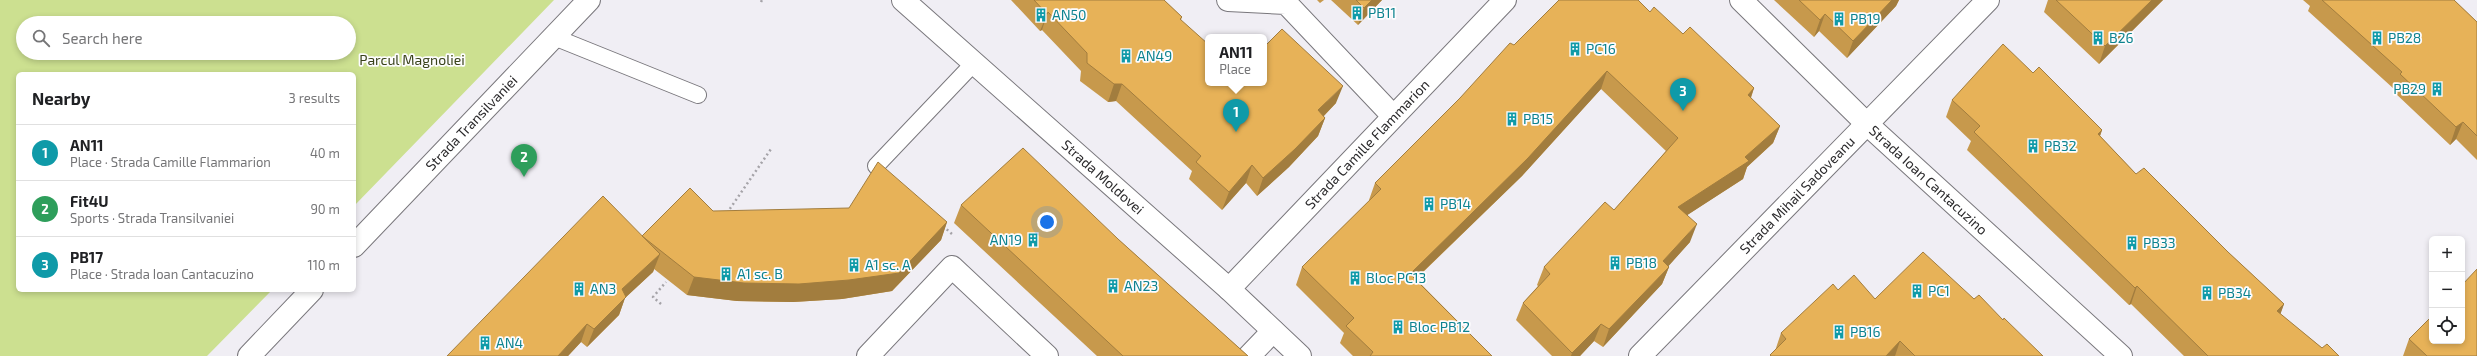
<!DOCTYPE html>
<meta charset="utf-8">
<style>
:root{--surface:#fff;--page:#f6f6f6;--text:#202124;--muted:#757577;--line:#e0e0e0;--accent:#db2777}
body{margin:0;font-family:"Exo 2",sans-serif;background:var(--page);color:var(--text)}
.controls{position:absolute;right:12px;bottom:12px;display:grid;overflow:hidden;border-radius:6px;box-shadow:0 2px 6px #0003}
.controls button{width:36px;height:36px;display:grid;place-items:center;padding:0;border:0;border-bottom:1px solid var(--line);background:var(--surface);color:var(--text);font:20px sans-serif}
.you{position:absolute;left:1047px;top:222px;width:14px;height:14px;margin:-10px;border:3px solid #fff;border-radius:50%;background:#1a73e8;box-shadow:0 0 0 6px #1a73e833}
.badge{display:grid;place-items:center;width:26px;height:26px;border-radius:50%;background:var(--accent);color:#fff;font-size:13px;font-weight:700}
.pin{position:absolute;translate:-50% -33px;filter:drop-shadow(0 1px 2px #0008)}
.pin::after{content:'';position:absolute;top:21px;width:14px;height:12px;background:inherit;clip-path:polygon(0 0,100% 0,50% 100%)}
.popup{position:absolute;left:1205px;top:34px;width:62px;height:52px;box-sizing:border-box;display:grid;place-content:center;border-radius:6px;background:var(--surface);filter:drop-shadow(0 1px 3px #0005);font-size:13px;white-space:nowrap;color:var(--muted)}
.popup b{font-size:15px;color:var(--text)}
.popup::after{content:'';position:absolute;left:50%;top:100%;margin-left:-8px;border:8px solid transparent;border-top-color:var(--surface)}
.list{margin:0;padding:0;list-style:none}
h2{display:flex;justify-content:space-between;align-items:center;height:52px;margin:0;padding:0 16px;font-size:17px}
h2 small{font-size:13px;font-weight:400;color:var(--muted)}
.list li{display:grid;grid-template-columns:26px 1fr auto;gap:12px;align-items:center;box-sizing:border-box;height:56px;padding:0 16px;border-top:1px solid var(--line)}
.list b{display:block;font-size:15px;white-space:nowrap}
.list p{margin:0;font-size:13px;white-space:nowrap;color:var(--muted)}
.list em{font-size:13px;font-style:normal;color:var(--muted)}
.icon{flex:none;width:22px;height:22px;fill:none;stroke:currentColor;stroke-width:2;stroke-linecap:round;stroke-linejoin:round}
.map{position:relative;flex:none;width:2477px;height:356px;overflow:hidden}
.search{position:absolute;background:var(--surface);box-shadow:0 2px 6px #0003;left:16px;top:16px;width:340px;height:44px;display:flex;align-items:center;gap:10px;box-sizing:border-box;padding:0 14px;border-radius:22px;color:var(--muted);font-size:15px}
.panel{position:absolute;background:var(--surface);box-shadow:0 2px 6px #0003;left:16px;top:72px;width:340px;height:220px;border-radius:6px}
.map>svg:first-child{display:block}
.green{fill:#cce090;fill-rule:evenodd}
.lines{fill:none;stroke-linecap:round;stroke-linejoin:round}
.lane-casing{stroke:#79777c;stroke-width:18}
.street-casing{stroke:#79777c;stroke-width:24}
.secondary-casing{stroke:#79777c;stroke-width:24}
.path{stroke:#a5a3a8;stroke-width:2.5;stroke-dasharray:2 3;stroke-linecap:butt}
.lane{stroke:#fff;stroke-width:16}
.street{stroke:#fff;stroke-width:22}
.secondary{stroke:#fff;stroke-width:22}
.wall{fill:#c7994c}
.shaded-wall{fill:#a27d3e}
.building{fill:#e7b258;stroke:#a27d3e}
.labels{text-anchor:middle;stroke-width:3.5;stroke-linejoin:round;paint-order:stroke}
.culture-label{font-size:14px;fill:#0d838f;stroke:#fdfcfe;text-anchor:start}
.park-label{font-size:14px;fill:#39421a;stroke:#fdfcfe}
.street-label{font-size:14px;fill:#2b2a2c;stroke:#fdfcfe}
</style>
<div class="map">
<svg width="2477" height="356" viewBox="0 0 2477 356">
<rect width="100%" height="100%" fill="#f0eef4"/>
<path class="green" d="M0 0H554L354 206V74H18V290H272L207 356H0ZM23 23H349V53H23Z"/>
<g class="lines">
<g class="lane-casing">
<path id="lane" d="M554 37 698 95
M876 166 973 64"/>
</g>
<g class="street-casing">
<g id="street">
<path id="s1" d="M903 0 1229 289 1300 356"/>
<path d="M1228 0 1286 3 1393 116"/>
<path id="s2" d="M1741 0 1868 125 2121 356"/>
<path id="s3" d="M1229 289 1505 0"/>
<path d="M868 356 952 267 1047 356"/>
<path d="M1249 356 1273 331"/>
<path id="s4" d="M1640 356 1988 0"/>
</g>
</g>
<g class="secondary-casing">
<g id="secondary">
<path id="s5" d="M354 246 589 0"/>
<path d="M249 356 312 290"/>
</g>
</g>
<path class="path" d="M761 2 762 0
M727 213 771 149
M943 226 953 235
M661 304 653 297 666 282"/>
<use href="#lane" class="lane"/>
<use href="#street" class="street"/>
<use href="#secondary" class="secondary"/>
</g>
<path class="wall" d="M1011 0H1164L1182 17 1181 20 1208 83 1336 103 1323 117 1325 118 1318 136 1289 167 1257 196 1246 183 1222 210 1189 179 1192 171 1116 101 1108 102 1080 81 1081 71 1042 30 1040 31Z
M1317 0H1324L1320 3Z
M1331 0H1382L1358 25Z
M1774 0H1899L1896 6 1847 58 1819 31 1814 37Z
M2048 0H2163L2099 64 2044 12Z
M2303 0H2454L2477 22V160L2456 139 2450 145 2394 92V89L2308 11 2310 6Z
M1650 12 1683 34 1754 88 1751 98 1780 126 1773 143 1747 167 1743 179 1687 215 1690 242 1668 266 1669 267 1662 284 1603 347 1594 341 1580 356H1552L1516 320 1523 303 1538 286 1537 285 1544 267 1614 210 1666 151 1601 89 1522 176 1416 279 1492 356H1353L1340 343 1344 333 1296 285 1302 267 1369 201V200L1375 183 1514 45Z
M2033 73 2102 130 2100 136 2136 174 2228 252 2284 304 2280 314 2322 348 2339 356H2184L2131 304 2129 305 1967 150 1971 141 1946 117 1952 100Z
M961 205 1118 239 1248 356H1097L954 223Z
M713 211 947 222 941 240 892 291 842 299 793 302 737 301 687 295 654 269 653 272 625 298 619 315 587 347 581 342 568 356H447L642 236Z
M1838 290 1875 299H1974L2003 320 2043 356H1770L1775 351 1781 333Z
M2409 339 2477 356H2403Z"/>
<path class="shaded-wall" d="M1372 0H1382L1358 25 1364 8Z
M1892 0H1899L1896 6 1847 58 1853 41Z
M2152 0H2163L2099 64 2105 46Z
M1048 12 1042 30 1040 31 1047 14Z
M1825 14 1819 31 1814 37 1820 20Z
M1607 71 1601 89 1522 176 1403 291 1410 274Z
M1114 84H1122L1116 101 1108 102Z
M1343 86 1336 103 1312 128 1318 110Z
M1754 88 1748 105V95Z
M1325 118 1318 136 1289 167 1257 196 1263 178Z
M2463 122 2456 139 2450 145 2456 127Z
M1780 126 1773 143 1747 167 1743 179 1672 225 1678 207 1745 157Z
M2102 130 2096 147 2098 134Z
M1252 165 1246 183 1222 210 1229 192Z
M947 222 941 240 892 291 842 299 793 302 737 301 687 295 694 277Z
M1697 224 1690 242 1657 279 1663 261Z
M660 254 653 272 625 298 619 315 587 347 594 329 622 289Z
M1669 267 1662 284 1603 347 1609 329Z
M2137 286 2131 304 2129 305 2135 288Z
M2284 304 2278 321 2277 311Z
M587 324 581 342 568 356H558Z
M1601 324 1594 341 1580 356H1571L1572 353Z
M1900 341 1895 356H1886Z"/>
<path class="building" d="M1034 0H1164L1182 17 1180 19 1208 44V83H1264V47L1282 29 1343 86 1318 110 1325 118 1295 149 1263 178 1252 165 1229 192 1196 162 1201 156 1122 84H1114L1087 63V53L1048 12 1047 14Z
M1356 0H1372L1364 8Z
M1559 0H1638L1650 12 1654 7 1683 34 1690 27 1754 88 1748 95 1780 126 1745 157 1749 161 1678 207 1697 224 1663 261 1669 267 1609 329 1601 324 1572 353 1523 303 1550 274 1544 267 1605 202 1614 210 1678 138 1607 71 1528 158 1410 274 1492 356H1370L1373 352 1346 326 1354 318 1302 267 1381 189 1375 183 1460 98 1510 43 1514 45Z
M1799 0H1892L1853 41 1825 14 1820 20Z
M2056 0H2152L2105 46Z
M2322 0H2454L2477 22V136L2463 122 2456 127 2400 74 2402 72Z
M2003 44 2033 73 2039 67 2102 130 2098 134 2136 174 2144 168 2228 252 2284 304 2277 311 2322 348 2327 344 2339 356H2208L2137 286 2135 288 1974 132 1980 126 1952 100Z
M1023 148 1118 239 1248 356H1123L961 205Z
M878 162 947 222 899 273 849 280 799 284 744 283 694 277 642 236 690 188 713 211 849 208Z
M603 196 660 254 622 289 626 297 594 329 587 324 558 356H447Z
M1923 252 1974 299 1979 295 2003 320 2004 318 2043 356H1915L1900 341 1886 356H1771L1770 355 1786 339 1781 333 1833 284 1838 290 1854 275 1875 299Z
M2477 269V356H2427L2409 339 2432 316V341H2462V285Z"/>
<defs>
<g id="building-bare" transform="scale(1.08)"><path d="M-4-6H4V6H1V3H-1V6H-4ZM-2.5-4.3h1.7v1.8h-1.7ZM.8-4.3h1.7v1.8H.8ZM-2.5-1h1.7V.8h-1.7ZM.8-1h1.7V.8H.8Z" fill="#0f9aa8" stroke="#fdfcfe" stroke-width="2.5" paint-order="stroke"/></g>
</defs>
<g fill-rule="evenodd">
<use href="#building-bare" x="1357" y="13"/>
<use href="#building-bare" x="1041" y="15"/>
<use href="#building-bare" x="1839" y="19"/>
<use href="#building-bare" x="2098" y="38"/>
<use href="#building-bare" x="2377" y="38"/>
<use href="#building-bare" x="1575" y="49"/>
<use href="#building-bare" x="1126" y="56"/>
<use href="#building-bare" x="2437" y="89"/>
<use href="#building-bare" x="1512" y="119"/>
<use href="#building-bare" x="2033" y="146"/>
<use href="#building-bare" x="1429" y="204"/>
<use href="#building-bare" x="1033" y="240"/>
<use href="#building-bare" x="2132" y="243"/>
<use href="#building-bare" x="1615" y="263"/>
<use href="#building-bare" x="854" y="265"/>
<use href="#building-bare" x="726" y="274"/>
<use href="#building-bare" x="1355" y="278"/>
<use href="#building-bare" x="1113" y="286"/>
<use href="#building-bare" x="579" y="289"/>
<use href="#building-bare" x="1917" y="291"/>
<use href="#building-bare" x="2207" y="293"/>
<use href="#building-bare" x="1398" y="327"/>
<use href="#building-bare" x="1839" y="332"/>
<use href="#building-bare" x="485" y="343"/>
</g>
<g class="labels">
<g class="culture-label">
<text x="1368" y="18">PB11</text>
<text x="1052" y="20">AN50</text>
<text x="1850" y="24">PB19</text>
<text x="2109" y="43">B26</text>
<text x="2388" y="43">PB28</text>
<text x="1586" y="54">PC16</text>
<text x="1137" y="61">AN49</text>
<text x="2426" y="94" text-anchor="end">PB29</text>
<text x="1523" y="124">PB15</text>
<text x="2044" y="151">PB32</text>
<text x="1440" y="209">PB14</text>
<text x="1022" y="245" text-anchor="end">AN19</text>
<text x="2143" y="248">PB33</text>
<text x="1626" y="268">PB18</text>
<text x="865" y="270">A1 sc. A</text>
<text x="737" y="279">A1 sc. B</text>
<text x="1366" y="283">Bloc PC13</text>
<text x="1124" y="291">AN23</text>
<text x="590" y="294">AN3</text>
<text x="1928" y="296">PC1</text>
<text x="2218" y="298">PB34</text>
<text x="1409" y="332">Bloc PB12</text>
<text x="1850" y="337">PB16</text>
<text x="496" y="348">AN4</text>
</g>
<g class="park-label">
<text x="412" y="65">Parcul Magnoliei</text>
</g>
<g class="street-label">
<text dy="5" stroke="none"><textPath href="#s5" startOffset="170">Strada Transilvaniei</textPath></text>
<text dy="5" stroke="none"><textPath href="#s3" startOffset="200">Strada Camille Flammarion</textPath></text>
<text dy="5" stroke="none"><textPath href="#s1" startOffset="267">Strada Moldovei</textPath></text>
<text dy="5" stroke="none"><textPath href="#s2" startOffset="260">Strada Ioan Cantacuzino</textPath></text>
<text dy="5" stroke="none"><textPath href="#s4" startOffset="225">Strada Mihail Sadoveanu</textPath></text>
</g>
</g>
</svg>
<div class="controls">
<button>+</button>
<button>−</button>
<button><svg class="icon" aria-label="locate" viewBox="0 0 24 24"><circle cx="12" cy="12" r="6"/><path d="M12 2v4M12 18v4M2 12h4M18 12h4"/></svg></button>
</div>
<div class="you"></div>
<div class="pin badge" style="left:1236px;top:132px;background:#0f9aa8">1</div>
<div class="popup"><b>AN11</b>Place</div>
<div class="pin badge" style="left:524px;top:177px;background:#2e9e5b">2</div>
<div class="pin badge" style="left:1683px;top:111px;background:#0f9aa8">3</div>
<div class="search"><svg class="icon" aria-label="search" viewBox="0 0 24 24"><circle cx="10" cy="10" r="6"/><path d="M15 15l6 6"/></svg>Search here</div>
<section class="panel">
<h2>Nearby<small>3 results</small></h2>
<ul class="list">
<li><span class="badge" style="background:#0f9aa8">1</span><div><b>AN11</b><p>Place · Strada Camille Flammarion</p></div><em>40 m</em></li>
<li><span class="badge" style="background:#2e9e5b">2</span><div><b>Fit4U</b><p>Sports · Strada Transilvaniei</p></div><em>90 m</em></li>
<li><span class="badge" style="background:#0f9aa8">3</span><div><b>PB17</b><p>Place · Strada Ioan Cantacuzino</p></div><em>110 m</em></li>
</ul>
</section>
</div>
